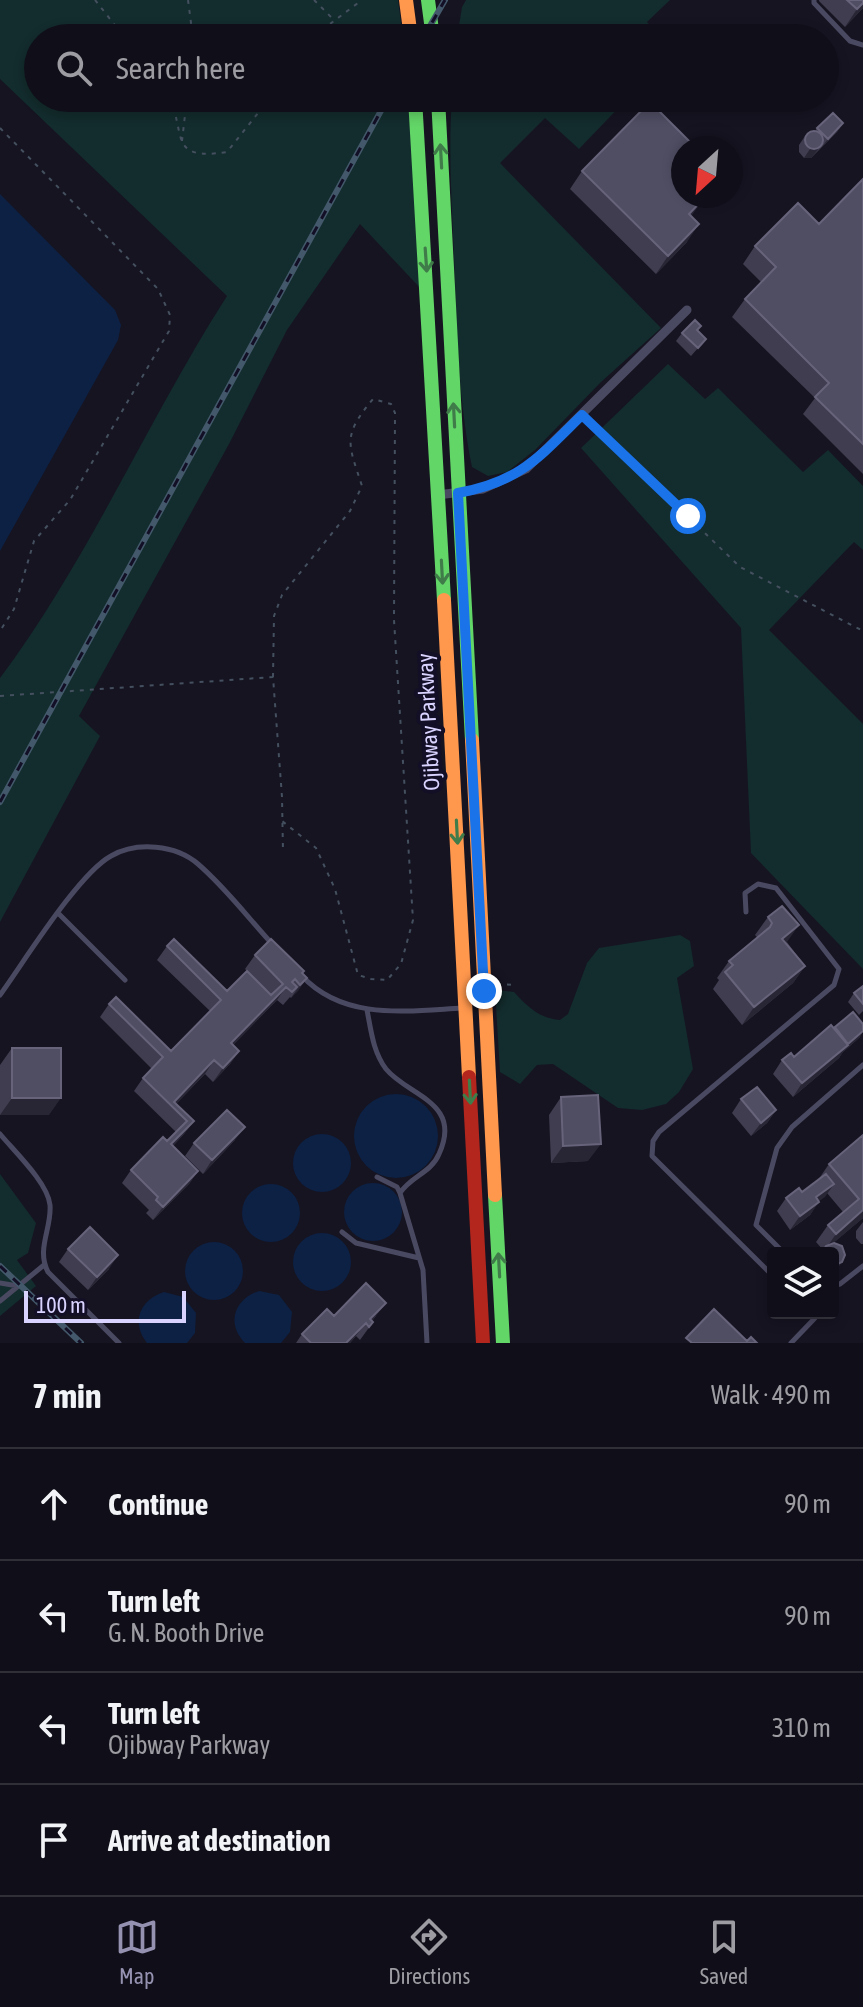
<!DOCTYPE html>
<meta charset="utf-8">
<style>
:root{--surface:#100f19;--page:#1e1d26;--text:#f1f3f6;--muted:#9c9ca2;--line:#302f38;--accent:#9591b1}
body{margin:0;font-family:"Asap Condensed",sans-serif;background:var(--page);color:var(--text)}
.controls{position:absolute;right:24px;bottom:24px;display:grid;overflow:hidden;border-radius:8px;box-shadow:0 4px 12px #0003}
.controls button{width:72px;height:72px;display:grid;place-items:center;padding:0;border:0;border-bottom:2px solid var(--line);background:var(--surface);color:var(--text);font:40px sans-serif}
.compass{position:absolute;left:671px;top:136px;width:72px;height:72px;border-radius:50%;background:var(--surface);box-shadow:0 4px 12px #0003;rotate:206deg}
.scale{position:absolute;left:24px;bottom:20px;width:162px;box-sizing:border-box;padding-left:8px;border:4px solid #d9d4ff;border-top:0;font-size:22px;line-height:28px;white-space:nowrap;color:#d9d4ff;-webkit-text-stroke:6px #130f26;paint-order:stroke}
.stop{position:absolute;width:24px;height:24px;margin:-18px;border:6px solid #1a73e8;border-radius:50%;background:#fff}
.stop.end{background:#1a73e8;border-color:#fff;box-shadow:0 2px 8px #0008}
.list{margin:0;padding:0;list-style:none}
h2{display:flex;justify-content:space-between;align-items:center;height:104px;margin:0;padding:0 32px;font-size:34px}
h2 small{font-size:26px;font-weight:400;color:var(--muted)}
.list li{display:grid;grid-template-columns:52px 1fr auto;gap:24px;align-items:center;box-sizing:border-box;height:112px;padding:0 32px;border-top:2px solid var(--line)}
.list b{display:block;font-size:30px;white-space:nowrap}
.list p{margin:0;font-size:26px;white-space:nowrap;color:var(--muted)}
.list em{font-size:26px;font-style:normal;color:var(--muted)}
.icon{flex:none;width:44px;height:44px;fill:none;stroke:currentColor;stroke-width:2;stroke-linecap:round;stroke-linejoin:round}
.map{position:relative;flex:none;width:863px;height:1343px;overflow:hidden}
.search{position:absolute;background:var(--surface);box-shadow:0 4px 12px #0003;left:24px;right:24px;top:24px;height:88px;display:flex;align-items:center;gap:20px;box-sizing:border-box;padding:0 28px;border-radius:44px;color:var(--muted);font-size:30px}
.sheet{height:552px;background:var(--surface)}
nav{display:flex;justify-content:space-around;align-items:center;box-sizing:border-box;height:112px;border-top:2px solid var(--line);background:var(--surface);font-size:22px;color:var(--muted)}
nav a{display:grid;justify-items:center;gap:4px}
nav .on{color:var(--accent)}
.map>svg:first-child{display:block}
.green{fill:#132c2d}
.water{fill:#0d2144}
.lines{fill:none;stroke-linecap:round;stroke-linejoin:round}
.path{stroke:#44505f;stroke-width:2;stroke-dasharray:4 6;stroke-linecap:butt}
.lane{stroke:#4a4962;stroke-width:5}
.street{stroke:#4a4962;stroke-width:9}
.fast{stroke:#63d668;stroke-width:14}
.slow{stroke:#ff974d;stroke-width:14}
.jam{stroke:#b3261e;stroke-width:14}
.rail-casing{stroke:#43596b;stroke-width:6}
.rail{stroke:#130f26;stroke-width:3;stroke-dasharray:9;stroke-linecap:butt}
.wall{fill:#403d50}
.shaded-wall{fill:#282635}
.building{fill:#504e63;stroke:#66637b;stroke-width:2}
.oneway{stroke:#3f7c4a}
.route{stroke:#1a73e8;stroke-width:10}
.labels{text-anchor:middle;stroke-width:8;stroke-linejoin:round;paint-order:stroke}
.street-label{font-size:22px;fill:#d9d4ff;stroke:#130f26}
</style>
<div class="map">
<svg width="863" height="1343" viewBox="0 0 863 1343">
<rect width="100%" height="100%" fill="#161421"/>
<path class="green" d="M0 0H398L403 38H38V98H408L421 289 360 224 287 330 229 444 79 716 100 736 0 922V678C89 559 147 421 227 296L0 79Z
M466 0H670L647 22 661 38H457L462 7Z
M452 98H628L579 149 545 118 500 163 661 328 601 382 535 450 507 472 488 476 472 467C458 399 457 327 454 258 452 205 448 151 452 98Z
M668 364 705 399 718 388 803 472 828 450 863 486V550L854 542 769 630 863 724V969L751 853 741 628 581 448Z
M680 935 690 941 694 966 677 978 693 1069 679 1092 666 1104 642 1110 618 1108 553 1064 537 1065 520 1084 500 1072 495 990 514 992C528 1007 539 1018 560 1020L568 1014 587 963 599 948Z
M0 1174 36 1223 28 1253 17 1260 36 1286 0 1316Z"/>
<path class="water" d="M0 194 115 310 121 325 118 340 0 551Z
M354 1136a42 42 0 1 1 84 0a42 42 0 1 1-84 0Z
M293 1163a29 29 0 1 1 58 0a29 29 0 1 1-58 0Z
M344 1212a29 29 0 1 1 58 0a29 29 0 1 1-58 0Z
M242 1213a29 29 0 1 1 58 0a29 29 0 1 1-58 0Z
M293 1262a29 29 0 1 1 58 0a29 29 0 1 1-58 0Z
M185 1271a29 29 0 1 1 58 0a29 29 0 1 1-58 0Z
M259 1291 279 1295 292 1312 290 1332 281 1343H245C226 1324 234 1299 259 1291Z
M164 1292 183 1297 196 1313 195 1333 187 1343H147C131 1323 139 1300 164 1292Z"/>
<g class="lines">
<path class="path" d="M95 0 125 38
M188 0 193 38
M314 0 333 19
M316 38 326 27 362 0
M169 98C187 134 167 161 227 152L270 98
M0 128 158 289 170 315 169 331 70 500 34 541 14 609 0 631
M182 141 187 98
M590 422 740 567 863 631
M273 677 274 616 282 595 350 511 362 486C348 443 342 436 373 399L391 404 395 413 394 620 413 920 401 964 387 980 371 979 358 975 335 889 316 848 282 821
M0 696 273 677 282 797 283 852
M497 984 516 985"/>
<path class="lane" d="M814 0V3L850 41 863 45
M746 912 745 893 758 884 776 888 839 969 834 985 659 1132 653 1141 652 1156 773 1276
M59 914 125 980
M302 976C344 1021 407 1011 462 1008
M0 995C24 962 78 874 111 856 137 841 176 845 198 864 226 888 249 919 274 946
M367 1010C371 1030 373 1052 386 1069 408 1096 463 1102 439 1154 431 1173 411 1176 400 1193
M0 1134C14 1151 48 1183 50 1205 52 1228 36 1249 48 1272L119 1343
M377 1177 397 1187 400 1193 423 1270 427 1343
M342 1232 356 1243 419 1258
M784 1253 756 1225 777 1148 792 1127 863 1065
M0 1283 18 1286
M833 1286 840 1284 863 1266
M0 1301 44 1265
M791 1343 815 1318 810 1313"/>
<path class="street" d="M438 495 483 489 526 469 687 310"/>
<path class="fast" d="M428 0 433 38
M415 98 444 600
M438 98 472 740
M495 1195 503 1343"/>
<path class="slow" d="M406 0 411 38
M444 600 469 1077
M472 740 495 1195"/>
<path class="jam" d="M469 1077 483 1343"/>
<g class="rail-casing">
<path id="rail" d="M423 38 445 0
M0 802 388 98
M0 1266 81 1343"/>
</g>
<use href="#rail" class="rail"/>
</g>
<path class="wall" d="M819 0H863V8L845 27 819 1Z
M843 123 837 132 811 158H804L799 152V145L805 136 815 131 817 128Z
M681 163 675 168 691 216 687 242 656 274 570 189 582 171Z
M863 179V474L803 414 815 398 732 317 745 299 761 282 743 264 755 246 819 224Z
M697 331 706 339 691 356 676 341 682 333Z
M768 917 805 966 793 983 742 1025 713 989 719 980 717 978 729 961 758 938 755 935Z
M167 946 227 991 272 995 245 969 255 955 302 973 307 978 291 998 290 997 283 1005 277 1000 233 1045 239 1051 230 1064 213 1082 205 1074 176 1104 194 1121 184 1134 173 1146 198 1171 189 1184 153 1220 146 1213 149 1210 122 1183 131 1170 167 1141 176 1132 134 1091 143 1078 152 1069 100 1017 109 1004 171 1051 210 1011 157 960Z
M863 986V1011L859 1015 848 1002 854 993Z
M834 1028 860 1037 842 1053 839 1058 793 1097 773 1074 782 1060 794 1057Z
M12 1048 49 1115H0V1065Z
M561 1097 588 1161 551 1163 549 1115Z
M741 1099 776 1110 767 1123 751 1136 732 1113Z
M863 1135V1218L833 1243 842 1262 835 1271 833 1253H821L823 1250 816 1242 828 1225 843 1212 827 1193 819 1201 810 1215 790 1230 777 1211 786 1198 802 1192 818 1180 829 1164Z
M235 1140 203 1174 185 1156 194 1143Z
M863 1222V1244H861L856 1238V1231Z
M68 1249 109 1269 88 1290 59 1262Z
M334 1316H376L372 1321 373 1322 360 1340 356 1336 350 1343H296L302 1334Z"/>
<path class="shaded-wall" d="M863 3V8L845 27 857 9Z
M843 123 837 132 821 148 828 139Z
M823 144 811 158H804L810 149Z
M683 156V160L681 163 661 183 673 166Z
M705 197 692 215 676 231 689 214Z
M699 224 687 242 656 274 668 256Z
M799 925 787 942 770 956 782 939Z
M805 966 793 983 742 1025 754 1007Z
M307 978 298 991 291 998 300 985Z
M286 987 277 1000 222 1056 231 1043Z
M863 1031 860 1037 842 1053 848 1044Z
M848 1045 839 1058 793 1097 802 1083Z
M239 1051 230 1064 213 1082 223 1068Z
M214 1060 205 1074 173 1107 174 1102Z
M12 1098H61L49 1115H0Z
M776 1110 767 1123 751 1136 761 1123Z
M194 1121 184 1134 162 1157 171 1144Z
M245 1127 235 1140 203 1174 212 1160Z
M601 1144 588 1161 551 1163 563 1146Z
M198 1171 189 1184 153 1220 163 1207Z
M834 1184 825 1197 806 1210 816 1197Z
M819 1202 810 1215 790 1230 800 1216Z
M863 1210V1218L824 1251 836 1234Z
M118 1255 109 1269 88 1290 97 1277Z
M842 1262 835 1271 833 1272V1266Z
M386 1303 376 1316 368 1325 370 1319Z
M366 1323 350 1343H346Z"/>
<path class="building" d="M847 0H863V3L857 9Z
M650 102 693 145 691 148H683V156L673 166 683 176V196H703L705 197 689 214 699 224 668 256 582 171Z
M833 113 843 123 828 139 817 128Z
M805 140a9 9 0 1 1 18 0a9 9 0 1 1-18 0Z
M863 179V444L815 397 829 383 745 299 776 267 755 246 798 203 819 224Z
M695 320 701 326 697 330 706 339 698 348 682 333Z
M782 906 799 925 782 939 805 966 754 1007 725 972 733 965 729 961 770 927 772 923 768 917Z
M174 939 227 991 247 971 271 995 283 984 255 955 271 939 304 971 302 973 307 978 300 985 295 979 292 982 297 987 292 992 286 987 231 1043 239 1051 223 1068 214 1060 174 1102 194 1121 171 1144 198 1171 163 1207 156 1200 158 1197 131 1170 163 1137 167 1141 187 1121 143 1078 163 1057 109 1004 116 997 171 1051 221 1000 167 946Z
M863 986V1004L854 993Z
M853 1012 863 1024V1031L848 1044 835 1027Z
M831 1025 848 1045 802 1083 782 1060 791 1053 794 1057Z
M12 1048H61V1098H12Z
M757 1087 776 1110 761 1123 741 1099Z
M598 1095 601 1144 563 1146 561 1097Z
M227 1110 245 1127 212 1160 194 1143Z
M863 1135V1210L836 1234 828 1225 859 1199 829 1164Z
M826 1174 834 1184 816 1197 819 1202 800 1216 786 1198 799 1188 802 1192Z
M90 1227 118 1255 97 1277 68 1249Z
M834 1243 842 1246 845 1255 842 1262 833 1266V1253H822L826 1246Z
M366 1283 386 1303 370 1319 373 1322 369 1327 366 1323 346 1343H311L302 1334 327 1309 334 1316Z
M714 1309 747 1341 751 1337 757 1343H692L686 1338Z"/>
<defs><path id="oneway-shaft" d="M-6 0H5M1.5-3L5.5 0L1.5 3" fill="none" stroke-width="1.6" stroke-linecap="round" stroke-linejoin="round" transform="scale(2)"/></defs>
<g class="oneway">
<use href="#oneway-shaft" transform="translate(441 156) rotate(-93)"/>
<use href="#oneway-shaft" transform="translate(426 260) rotate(86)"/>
<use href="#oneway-shaft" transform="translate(454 415) rotate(-93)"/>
<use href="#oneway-shaft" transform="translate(442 572) rotate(87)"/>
<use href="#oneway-shaft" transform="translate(457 832) rotate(87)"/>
<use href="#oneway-shaft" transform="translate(470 1092) rotate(87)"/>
<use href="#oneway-shaft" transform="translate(499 1265) rotate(-93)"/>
</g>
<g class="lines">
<path class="route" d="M484 991 458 493C520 482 539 457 582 415L688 516"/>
</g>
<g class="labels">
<g class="street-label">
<text transform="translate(428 722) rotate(-93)" y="8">Ojibway Parkway</text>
</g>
</g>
</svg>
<div class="controls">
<button><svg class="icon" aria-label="layers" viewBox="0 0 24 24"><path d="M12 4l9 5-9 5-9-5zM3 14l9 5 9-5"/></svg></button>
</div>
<svg class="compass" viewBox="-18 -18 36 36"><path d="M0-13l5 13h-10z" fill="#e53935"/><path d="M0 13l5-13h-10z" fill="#9c9ca2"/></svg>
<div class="scale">100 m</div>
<div class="stop" style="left:688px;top:516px"></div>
<div class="stop end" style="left:484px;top:991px"></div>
<div class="search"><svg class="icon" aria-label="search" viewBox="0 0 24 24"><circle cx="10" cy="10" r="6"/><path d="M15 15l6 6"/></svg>Search here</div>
</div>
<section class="sheet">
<h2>7 min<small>Walk · 490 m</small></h2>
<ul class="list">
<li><svg class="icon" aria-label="ahead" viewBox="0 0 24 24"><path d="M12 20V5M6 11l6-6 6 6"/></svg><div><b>Continue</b></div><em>90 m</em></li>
<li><svg class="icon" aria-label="left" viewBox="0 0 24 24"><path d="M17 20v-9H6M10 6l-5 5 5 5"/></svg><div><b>Turn left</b><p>G. N. Booth Drive</p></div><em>90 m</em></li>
<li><svg class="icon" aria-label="left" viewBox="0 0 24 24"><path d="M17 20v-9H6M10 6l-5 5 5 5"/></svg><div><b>Turn left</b><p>Ojibway Parkway</p></div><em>310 m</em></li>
<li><svg class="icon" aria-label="arrive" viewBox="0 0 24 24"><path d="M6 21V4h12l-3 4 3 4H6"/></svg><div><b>Arrive at destination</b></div></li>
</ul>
</section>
<nav>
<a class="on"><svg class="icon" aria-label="map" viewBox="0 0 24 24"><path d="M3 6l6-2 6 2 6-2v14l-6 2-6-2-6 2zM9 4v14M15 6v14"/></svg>Map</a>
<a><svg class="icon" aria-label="directions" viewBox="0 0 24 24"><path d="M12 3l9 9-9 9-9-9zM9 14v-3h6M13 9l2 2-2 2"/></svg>Directions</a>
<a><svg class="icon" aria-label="saved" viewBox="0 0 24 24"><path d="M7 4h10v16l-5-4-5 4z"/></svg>Saved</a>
</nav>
